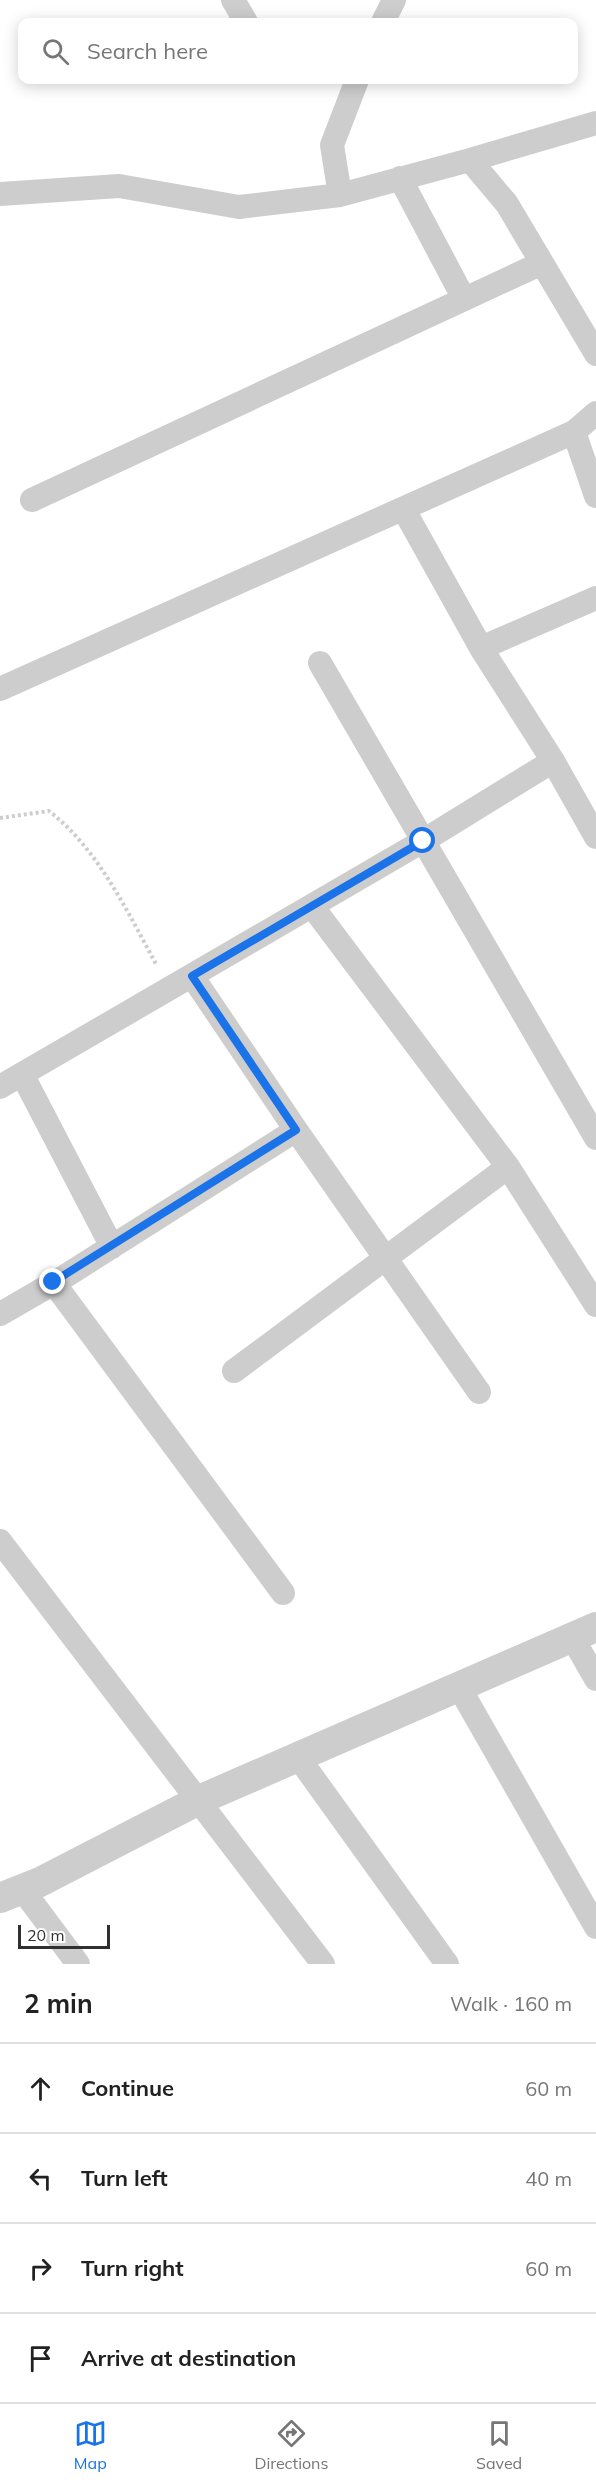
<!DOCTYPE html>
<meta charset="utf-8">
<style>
:root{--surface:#fff;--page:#f2f2f2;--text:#222;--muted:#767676;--line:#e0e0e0;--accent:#1a73e8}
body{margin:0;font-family:Mulish,sans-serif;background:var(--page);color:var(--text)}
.scale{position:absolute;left:18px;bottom:15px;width:92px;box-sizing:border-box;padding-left:6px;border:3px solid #303030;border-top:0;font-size:16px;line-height:21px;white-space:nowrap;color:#303030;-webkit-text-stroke:4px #fff;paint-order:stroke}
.stop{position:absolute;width:18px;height:18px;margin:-14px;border:4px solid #1a73e8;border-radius:50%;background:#fff}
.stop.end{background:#1a73e8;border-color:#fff;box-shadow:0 2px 6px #0008}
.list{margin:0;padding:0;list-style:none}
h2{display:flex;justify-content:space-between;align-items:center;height:78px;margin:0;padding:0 24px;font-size:26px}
h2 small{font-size:20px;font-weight:400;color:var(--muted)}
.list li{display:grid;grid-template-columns:39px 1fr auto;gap:18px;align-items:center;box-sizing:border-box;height:90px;padding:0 24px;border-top:2px solid var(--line)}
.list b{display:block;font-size:22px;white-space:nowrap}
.list em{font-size:20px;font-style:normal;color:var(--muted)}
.icon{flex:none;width:33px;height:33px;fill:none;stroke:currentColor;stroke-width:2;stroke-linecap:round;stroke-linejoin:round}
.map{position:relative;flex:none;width:596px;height:1964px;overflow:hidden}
.search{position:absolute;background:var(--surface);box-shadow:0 3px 15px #0003;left:18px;right:18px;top:18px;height:66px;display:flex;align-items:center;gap:15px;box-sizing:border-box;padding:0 21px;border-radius:12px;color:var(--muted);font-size:22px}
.sheet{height:438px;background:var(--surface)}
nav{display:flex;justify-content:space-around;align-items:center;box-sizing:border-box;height:84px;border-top:2px solid var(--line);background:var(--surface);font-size:16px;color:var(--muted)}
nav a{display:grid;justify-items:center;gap:3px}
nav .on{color:var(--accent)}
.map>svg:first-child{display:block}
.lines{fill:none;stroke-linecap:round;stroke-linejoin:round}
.path{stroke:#cdcdcd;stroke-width:4;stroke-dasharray:3 3;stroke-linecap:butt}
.minor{stroke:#cdcdcd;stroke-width:24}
.tertiary{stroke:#cdcdcd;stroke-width:30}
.route{stroke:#1a73e8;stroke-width:8}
</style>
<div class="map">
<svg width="596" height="1964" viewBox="0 0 596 1964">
<rect width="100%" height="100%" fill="#fff"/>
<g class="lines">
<path class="path" d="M0 818 49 811C98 849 127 911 156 964"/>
<path class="minor" d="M233 0 246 22
M383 22 394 0
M470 160 596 123
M400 178 464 299
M0 194 119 186 239 207 340 195 470 160 507 204 596 354
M340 195 332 145 357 80
M574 432 596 496
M32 500 542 263
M404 510 481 648 553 761 596 837
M481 648 596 598
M320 663 596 1138
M0 689 574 432 596 413
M312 906 508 1167 596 1305
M192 976 296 1130 479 1392
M22 1074 112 1247
M0 1087 423 841 553 761
M53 1282 283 1593
M0 1314 64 1277 296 1130
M234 1371 508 1167
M0 1541 323 1964
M572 1637 596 1679
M459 1687 596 1927
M298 1757 447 1964
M22 1889 78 1964"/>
<path class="tertiary" d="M0 1898 40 1882 199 1800 596 1627"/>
</g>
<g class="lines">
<path class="route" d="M53 1282 296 1130 192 976 423 841"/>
</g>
</svg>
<div class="scale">20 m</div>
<div class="stop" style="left:423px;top:841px"></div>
<div class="stop end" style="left:53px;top:1282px"></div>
<div class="search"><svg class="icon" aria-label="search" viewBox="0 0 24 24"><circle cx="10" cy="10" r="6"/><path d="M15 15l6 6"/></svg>Search here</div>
</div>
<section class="sheet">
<h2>2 min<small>Walk · 160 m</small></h2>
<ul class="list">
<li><svg class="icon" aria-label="ahead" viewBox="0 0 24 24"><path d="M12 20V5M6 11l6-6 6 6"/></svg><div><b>Continue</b></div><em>60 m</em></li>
<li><svg class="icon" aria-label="left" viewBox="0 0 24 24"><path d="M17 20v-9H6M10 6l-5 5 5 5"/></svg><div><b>Turn left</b></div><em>40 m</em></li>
<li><svg class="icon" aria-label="right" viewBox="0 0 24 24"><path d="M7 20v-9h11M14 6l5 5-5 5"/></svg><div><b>Turn right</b></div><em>60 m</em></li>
<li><svg class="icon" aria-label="arrive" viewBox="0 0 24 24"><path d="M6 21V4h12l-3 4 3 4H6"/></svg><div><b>Arrive at destination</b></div></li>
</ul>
</section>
<nav>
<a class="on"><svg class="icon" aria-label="map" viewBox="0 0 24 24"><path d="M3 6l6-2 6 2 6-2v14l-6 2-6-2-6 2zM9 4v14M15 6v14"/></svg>Map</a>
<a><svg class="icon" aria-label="directions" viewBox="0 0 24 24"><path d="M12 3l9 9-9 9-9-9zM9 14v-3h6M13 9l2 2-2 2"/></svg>Directions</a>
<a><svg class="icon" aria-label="saved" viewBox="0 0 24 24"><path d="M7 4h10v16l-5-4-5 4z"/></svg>Saved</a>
</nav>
